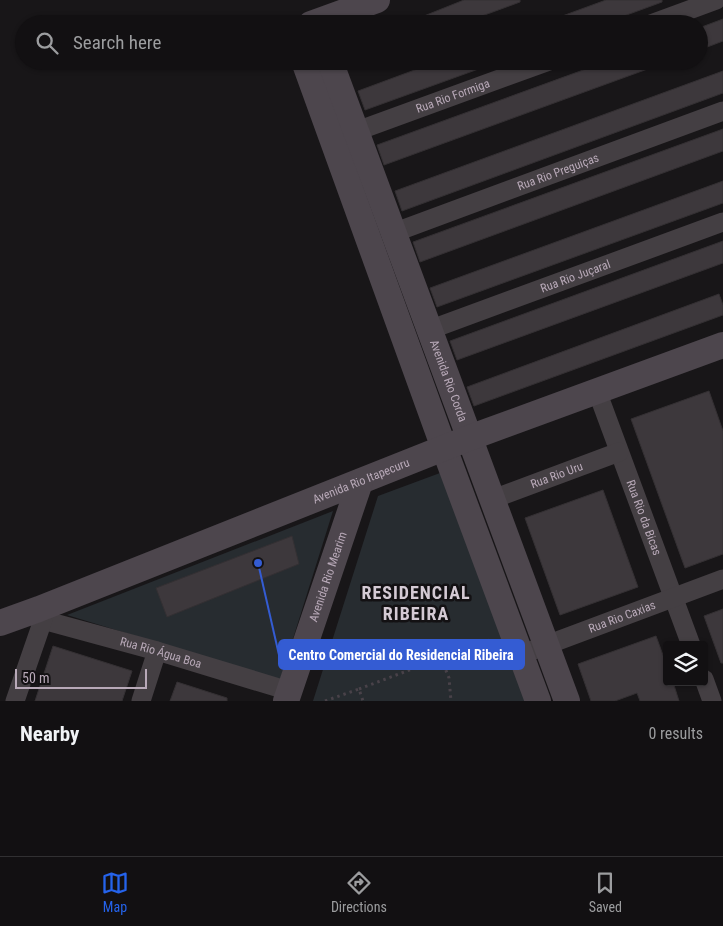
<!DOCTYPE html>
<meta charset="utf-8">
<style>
:root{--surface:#121012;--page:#1b191b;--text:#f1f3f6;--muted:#9c9d9f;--line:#313032;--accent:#2563eb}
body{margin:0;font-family:"Roboto Condensed",sans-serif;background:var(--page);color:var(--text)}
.controls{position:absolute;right:15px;bottom:15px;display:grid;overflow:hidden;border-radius:5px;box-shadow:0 1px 4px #0004}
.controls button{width:45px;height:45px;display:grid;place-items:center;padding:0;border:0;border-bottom:1px solid var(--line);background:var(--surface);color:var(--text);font:25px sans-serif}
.scale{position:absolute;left:15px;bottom:12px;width:132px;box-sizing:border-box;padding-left:5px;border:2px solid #b8a9b8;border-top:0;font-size:14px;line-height:18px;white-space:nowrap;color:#b8a9b8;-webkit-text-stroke:4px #131113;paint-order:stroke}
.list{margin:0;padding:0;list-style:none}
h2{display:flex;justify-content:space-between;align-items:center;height:65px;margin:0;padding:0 20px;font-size:21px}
h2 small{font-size:16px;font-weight:400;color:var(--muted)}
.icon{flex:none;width:28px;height:28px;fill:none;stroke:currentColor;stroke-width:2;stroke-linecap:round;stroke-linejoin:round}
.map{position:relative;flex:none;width:723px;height:701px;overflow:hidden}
.search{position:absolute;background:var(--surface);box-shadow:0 1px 4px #0004;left:15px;right:15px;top:15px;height:55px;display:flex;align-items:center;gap:12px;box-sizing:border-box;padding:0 18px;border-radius:28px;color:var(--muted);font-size:19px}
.sheet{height:155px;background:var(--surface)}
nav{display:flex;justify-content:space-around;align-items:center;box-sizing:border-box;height:70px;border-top:1px solid var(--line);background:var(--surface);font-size:14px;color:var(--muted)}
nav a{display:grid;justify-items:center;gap:2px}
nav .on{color:var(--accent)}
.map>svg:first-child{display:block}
.green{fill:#272c30}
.building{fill:#3d383c;stroke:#343033}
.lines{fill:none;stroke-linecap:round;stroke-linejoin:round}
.path{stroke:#494249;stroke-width:3;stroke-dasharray:2.5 4;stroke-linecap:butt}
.street{stroke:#443f43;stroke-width:19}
.secondary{stroke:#4d464d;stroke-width:26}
.labels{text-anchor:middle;stroke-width:5;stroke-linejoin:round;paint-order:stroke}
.street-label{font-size:12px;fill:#b8a9b8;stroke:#131113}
.district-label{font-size:18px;font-weight:bold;letter-spacing:1px;fill:#d4cad4;stroke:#131113}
.leader{fill:none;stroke:#345cd3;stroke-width:2}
.callout-dot{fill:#345cd3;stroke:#131113;stroke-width:2}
.callout{fill:#345cd3;stroke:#345cd3;stroke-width:2}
.callout-label{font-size:14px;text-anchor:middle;font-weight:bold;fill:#fff}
</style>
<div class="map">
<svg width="723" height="701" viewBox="0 0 723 701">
<rect width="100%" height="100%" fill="#181618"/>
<path class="green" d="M440 473 528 701H313L378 496Z
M333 511 280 680 67 615Z"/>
<path class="building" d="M464 0H520V2L460 24H404Z
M606 0H662V2L602 24H546V22Z
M723 19V41L702 49 699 41V28Z
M439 61H495V63L365 110 358 91Z
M608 61H663L664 63 384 165 377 145Z
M723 71V93L402 211 395 191Z
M723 129V151L420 262 413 242Z
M723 181V203L437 307 430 288Z
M723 241V263L457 360 450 341Z
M719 294 723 305V315L474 406 467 387Z
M709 391 723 431V554L685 568 631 419Z
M603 490 638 587 560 615 525 518Z
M292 536 299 564 167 617 156 588Z
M723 609V663H721L704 616Z
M656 636 667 666V682H673L679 701H640L637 693 615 701H591L578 664Z
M53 646 132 671 122 701H35Z
M177 682 227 698V701H170Z"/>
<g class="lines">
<path class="path" d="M441 658 449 678 451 701
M359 689 492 639
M325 701 359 689 363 701"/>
<g class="street">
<path d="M651 24 716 0"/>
<path id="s1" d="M357 131 549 61"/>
<path id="s2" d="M393 233 723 111"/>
<path id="s3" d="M429 330 723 222"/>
<path id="s4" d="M597 391 691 645"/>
<path id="s5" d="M493 499 619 452"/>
<path id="s6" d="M39 609 43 620 157 651 289 691"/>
<path id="s7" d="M520 655 723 579"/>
<path d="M704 679 712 701"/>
<path d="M15 701 43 620"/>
<path d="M141 701 157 651"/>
</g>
<g class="secondary">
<path d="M311 24 377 0"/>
<path d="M304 61 444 448 538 701"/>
<path id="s8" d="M330 61 567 701"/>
<path id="s9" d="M0 623 39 609 469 438 723 345"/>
<path id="s10" d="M286 701 360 482"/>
</g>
</g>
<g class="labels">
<g class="street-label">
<text dy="4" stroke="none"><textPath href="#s1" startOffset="102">Rua Rio Formiga</textPath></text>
<text dy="4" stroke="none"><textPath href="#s2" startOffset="176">Rua Rio Preguiças</textPath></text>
<text dy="4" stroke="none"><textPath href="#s3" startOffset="156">Rua Rio Juçaral</textPath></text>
<text dy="4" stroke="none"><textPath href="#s8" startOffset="341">Avenida Rio Corda</textPath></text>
<text dy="4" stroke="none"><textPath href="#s5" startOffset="68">Rua Rio Uru</textPath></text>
<text dy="4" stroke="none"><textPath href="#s9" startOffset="388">Avenida Rio Itapecuru</textPath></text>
<text dy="4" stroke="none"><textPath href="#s4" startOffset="135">Rua Rio da Bicas</textPath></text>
<text dy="4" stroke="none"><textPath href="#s10" startOffset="131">Avenida Rio Mearim</textPath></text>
<text dy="4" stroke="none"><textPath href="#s7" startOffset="109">Rua Rio Caxias</textPath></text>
<text dy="4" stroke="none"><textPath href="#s6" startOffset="134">Rua Rio Água Boa</textPath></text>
</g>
<g class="district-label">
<text x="416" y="599">RESIDENCIAL<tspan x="416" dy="21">RIBEIRA</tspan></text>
</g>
</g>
<path class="leader" d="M258 563L279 655"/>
<circle class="callout-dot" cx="258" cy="563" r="5"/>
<rect class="callout" x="279" y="640" width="245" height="29" rx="5"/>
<g class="callout-label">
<text x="401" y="660">Centro Comercial do Residencial Ribeira</text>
</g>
</svg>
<div class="controls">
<button><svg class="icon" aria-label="layers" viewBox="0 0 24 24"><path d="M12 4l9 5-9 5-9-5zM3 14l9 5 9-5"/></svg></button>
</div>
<div class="scale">50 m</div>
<div class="search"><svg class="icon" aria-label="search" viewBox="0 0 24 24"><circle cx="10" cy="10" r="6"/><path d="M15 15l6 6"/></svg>Search here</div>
</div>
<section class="sheet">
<h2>Nearby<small>0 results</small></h2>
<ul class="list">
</ul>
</section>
<nav>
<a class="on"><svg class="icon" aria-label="map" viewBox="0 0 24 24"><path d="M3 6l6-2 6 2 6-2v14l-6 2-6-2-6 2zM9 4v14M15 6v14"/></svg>Map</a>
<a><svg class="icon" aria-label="directions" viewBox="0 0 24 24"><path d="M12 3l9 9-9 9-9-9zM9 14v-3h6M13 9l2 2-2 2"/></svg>Directions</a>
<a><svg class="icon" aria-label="saved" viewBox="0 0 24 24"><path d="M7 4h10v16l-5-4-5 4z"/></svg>Saved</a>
</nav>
